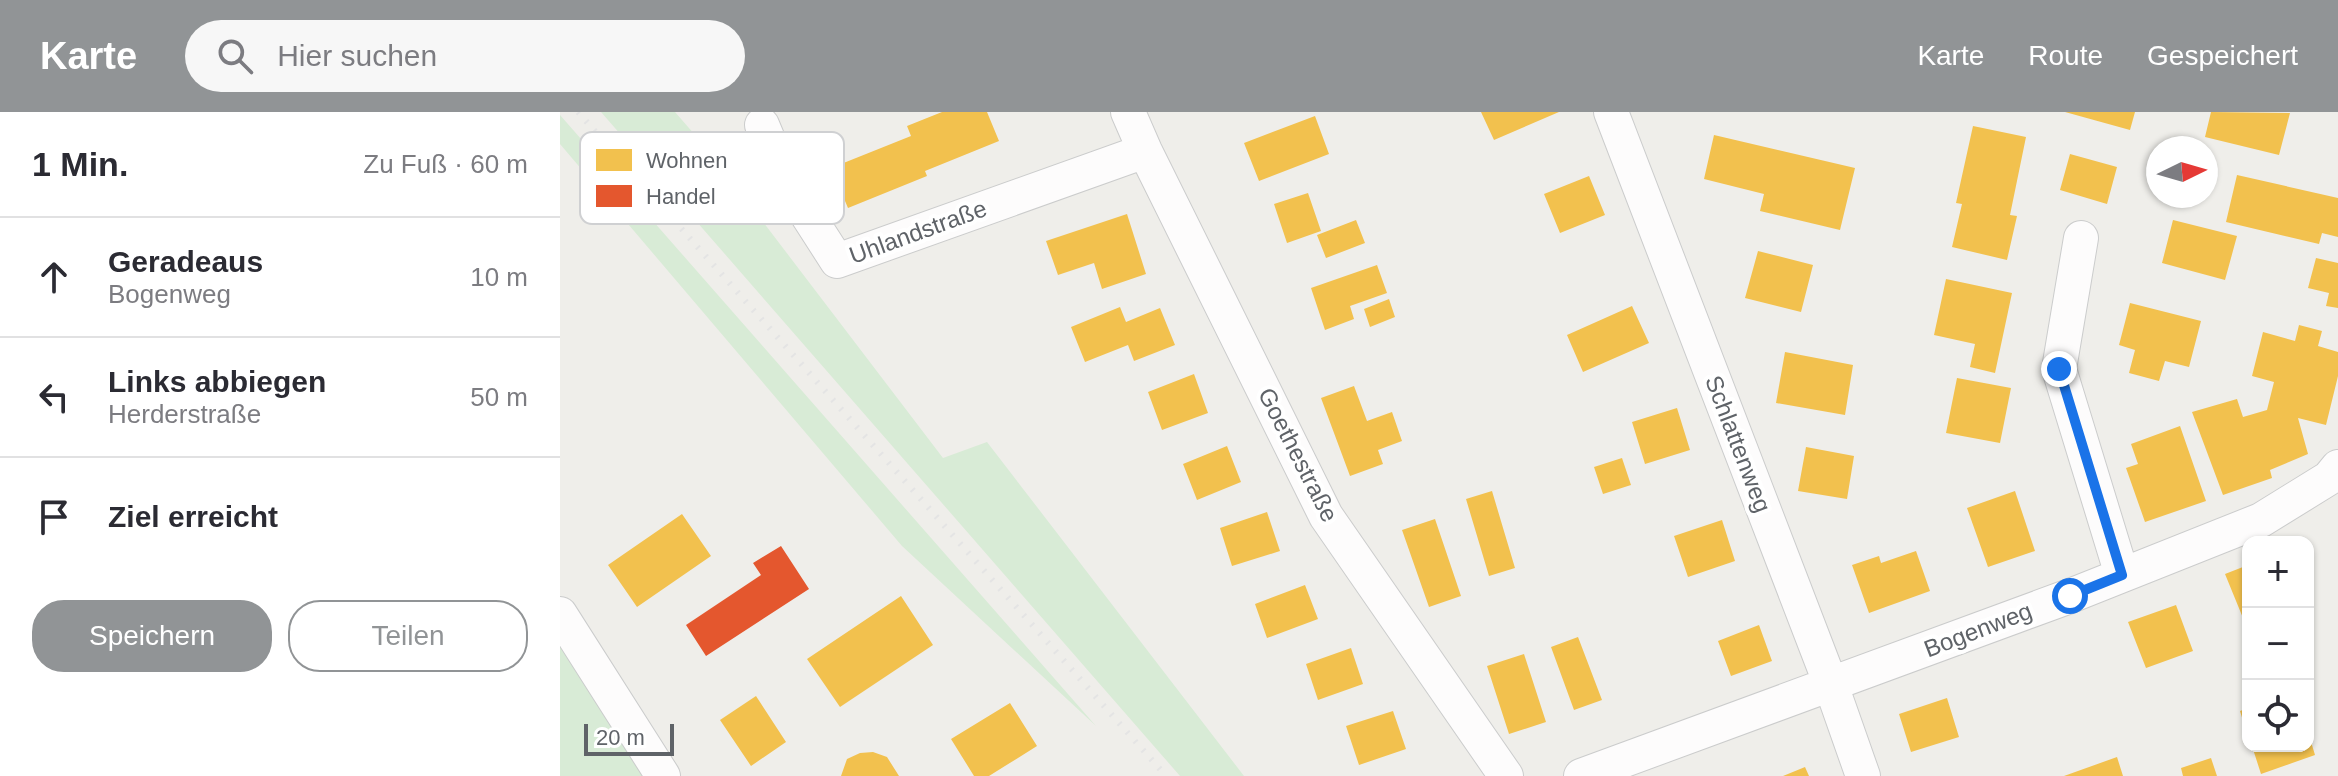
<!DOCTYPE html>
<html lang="de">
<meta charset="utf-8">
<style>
:root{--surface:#fff;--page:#f7f7f7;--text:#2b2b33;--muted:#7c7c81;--line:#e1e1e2;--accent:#919496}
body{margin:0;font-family:Helvetica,sans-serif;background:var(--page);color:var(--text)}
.controls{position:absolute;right:24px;bottom:24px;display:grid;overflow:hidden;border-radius:16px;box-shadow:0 2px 6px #0004}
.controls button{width:72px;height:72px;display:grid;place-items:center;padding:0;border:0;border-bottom:2px solid var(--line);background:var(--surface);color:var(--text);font:40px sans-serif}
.compass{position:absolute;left:1586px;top:24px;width:72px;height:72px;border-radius:50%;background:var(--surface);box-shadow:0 2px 6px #0004;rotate:85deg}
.scale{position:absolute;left:24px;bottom:20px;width:90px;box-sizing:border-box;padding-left:8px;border:4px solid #5f6368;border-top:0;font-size:22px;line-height:28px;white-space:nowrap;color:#5f6368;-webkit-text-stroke:6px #fff;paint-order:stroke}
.stop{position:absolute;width:24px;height:24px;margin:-18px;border:6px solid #1a73e8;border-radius:50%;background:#fff}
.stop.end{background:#1a73e8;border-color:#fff;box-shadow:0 2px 8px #0008}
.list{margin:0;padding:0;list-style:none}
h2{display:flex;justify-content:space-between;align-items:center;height:104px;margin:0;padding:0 32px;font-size:34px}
h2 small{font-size:26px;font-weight:400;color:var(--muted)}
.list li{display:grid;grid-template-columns:52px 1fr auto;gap:24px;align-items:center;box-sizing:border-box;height:120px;padding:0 32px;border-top:2px solid var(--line)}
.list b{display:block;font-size:30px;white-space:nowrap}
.list p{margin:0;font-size:26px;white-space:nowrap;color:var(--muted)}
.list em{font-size:26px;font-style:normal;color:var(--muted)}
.actions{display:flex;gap:16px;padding:24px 32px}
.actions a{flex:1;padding:18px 0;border:2px solid var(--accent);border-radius:32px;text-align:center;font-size:28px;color:var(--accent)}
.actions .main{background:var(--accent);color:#fff}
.icon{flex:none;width:44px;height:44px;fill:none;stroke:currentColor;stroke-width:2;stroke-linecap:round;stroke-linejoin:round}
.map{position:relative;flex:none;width:1778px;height:664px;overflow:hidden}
header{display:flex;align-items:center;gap:48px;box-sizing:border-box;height:112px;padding:0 40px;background:var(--accent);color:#fff}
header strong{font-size:38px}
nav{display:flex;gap:44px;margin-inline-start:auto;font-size:28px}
.search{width:560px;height:72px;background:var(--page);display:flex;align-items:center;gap:20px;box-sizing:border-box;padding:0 28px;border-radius:44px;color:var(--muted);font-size:30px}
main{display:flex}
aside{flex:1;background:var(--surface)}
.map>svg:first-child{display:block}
.green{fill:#d8ebd6}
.homes{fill:#f2c14e}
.shops{fill:#e4572e}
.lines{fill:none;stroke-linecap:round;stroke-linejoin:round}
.street-casing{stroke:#cbcccc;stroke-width:36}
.street{stroke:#fdfcfc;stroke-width:34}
.rail{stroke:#e4e4e4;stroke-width:6;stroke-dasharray:2 10;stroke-linecap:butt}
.route{stroke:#1a73e8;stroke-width:10}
.labels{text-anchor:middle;stroke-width:8;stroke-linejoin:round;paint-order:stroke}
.street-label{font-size:24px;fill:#5f6368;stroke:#fff}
.key{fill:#fff;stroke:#cfd0d2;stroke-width:2}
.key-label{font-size:22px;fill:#5f6368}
</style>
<header>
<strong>Karte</strong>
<div class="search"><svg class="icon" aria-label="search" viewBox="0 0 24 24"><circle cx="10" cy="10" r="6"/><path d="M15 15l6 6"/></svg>Hier suchen</div>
<nav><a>Karte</a><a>Route</a><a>Gespeichert</a></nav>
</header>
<main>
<aside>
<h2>1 Min.<small>Zu Fuß · 60 m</small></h2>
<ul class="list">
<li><svg class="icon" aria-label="ahead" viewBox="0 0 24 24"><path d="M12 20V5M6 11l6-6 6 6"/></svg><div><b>Geradeaus</b><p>Bogenweg</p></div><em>10 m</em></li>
<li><svg class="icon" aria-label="left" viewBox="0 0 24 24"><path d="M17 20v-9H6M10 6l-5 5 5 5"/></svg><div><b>Links abbiegen</b><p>Herderstraße</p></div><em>50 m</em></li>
<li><svg class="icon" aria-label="arrive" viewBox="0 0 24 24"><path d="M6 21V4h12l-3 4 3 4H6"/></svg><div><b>Ziel erreicht</b></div></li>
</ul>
<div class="actions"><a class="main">Speichern</a><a>Teilen</a></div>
</aside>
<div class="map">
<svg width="1778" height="664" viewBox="0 0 1778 664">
<rect width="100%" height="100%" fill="#efeeea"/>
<path class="green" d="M41 0H115L149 39 383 346 427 330 684 664H620Z
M0 3 536 614 342 434 0 32Z
M0 533 86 664H0Z"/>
<path class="homes" d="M382 0H427L439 29 365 59 367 64 288 96 271 56 351 24 347 14Z
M921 0H999L934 28Z
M1505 0H1575L1570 18Z
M1651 0 1730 1 1719 43 1645 25Z
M755 4 769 42 699 69 684 31Z
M1413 14 1466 25 1450 103 1457 104 1447 148 1392 135 1402 92 1396 91Z
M1154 23 1295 56 1280 118 1200 99 1204 82 1144 67Z
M1510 42 1557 55 1547 92 1500 78Z
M1677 63 1778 86V125L1762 121 1759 132 1666 110Z
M1029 64 1045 103 1000 121 984 82Z
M748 81 761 119 727 131 714 92Z
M567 102 586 162 542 177 534 151 498 163 486 129Z
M796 108 805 131 766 146 757 123Z
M1613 108 1677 124 1665 168 1602 151Z
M1198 139 1253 153 1241 200 1185 186Z
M1756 146 1778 151V196L1766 194 1769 181 1748 176Z
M817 153 827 181 790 194 794 207 765 218 751 176Z
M1386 167 1452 181 1435 261 1410 255 1415 232 1374 223Z
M829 187 835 205 810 215 804 197Z
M1570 191 1641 209 1629 255 1605 249 1599 269 1569 261 1575 238 1559 233Z
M1072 194 1089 231 1023 260 1007 223Z
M560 195 566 210 600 196 615 233 574 249 568 233 525 250 511 215Z
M1739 213 1762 219 1758 234 1778 240V264L1766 313 1738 306 1748 342 1710 358 1712 366 1663 383 1632 300 1677 287 1683 305 1707 298 1714 270 1692 264 1703 220 1735 229Z
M1225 240 1293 253 1285 303 1216 291Z
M634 262 648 301 602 318 588 280Z
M1397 266 1451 276 1440 331 1386 321Z
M794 274 807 309 832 300 842 329 818 338 823 352 790 364 761 286Z
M1117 296 1130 338 1085 352 1072 310Z
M1620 314 1646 389 1585 410 1566 356 1578 352 1571 332Z
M667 334 681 370 637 388 623 352Z
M1246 335 1294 344 1287 387 1238 379Z
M1062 346 1071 373 1043 382 1034 355Z
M932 379 955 456 929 464 906 387Z
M1455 379 1475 439 1428 455 1407 396Z
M707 400 720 439 672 454 660 416Z
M122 402 151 444 77 495 48 453Z
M875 407 901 484 869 495 842 418Z
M1162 408 1175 449 1128 465 1114 424Z
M1356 439 1370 479 1309 501 1292 453 1319 444 1321 451Z
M1688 453V504L1683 506 1665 462Z
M745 473 758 507 707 526 695 492Z
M341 484 373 533 280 595 247 547Z
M1616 493 1633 539 1586 556 1568 510Z
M1199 513 1212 549 1171 564 1158 529Z
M1018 525 1042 588 1014 598 991 535Z
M791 536 803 572 758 588 746 552Z
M964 542 986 610 949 622 927 554Z
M196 584 226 630 191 654 160 608Z
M1387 586 1399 625 1351 640 1339 602Z
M450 591 477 634 429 664H414L391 627Z
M1688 596V622H1687L1680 599Z
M833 599 846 637 799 653 786 614Z
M1749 623 1755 643 1701 662 1692 634H1748Z
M313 640 327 645 339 664H281L287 647 300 641Z
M1557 645 1563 664H1504Z
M1651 646 1657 664H1623L1621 656Z
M1245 655 1249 664H1223Z"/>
<path class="shops" d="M221 434 249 477 146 544 126 513 201 463 193 451Z"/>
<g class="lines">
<g class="street-casing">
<path id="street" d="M568 0 585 39 766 404 946 664
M1051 0 1271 573 1303 664
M202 13 225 68 277 149 585 39
M1521 126 1499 257 1562 463
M0 502 103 664
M1021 664 1510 484 1701 408 1769 366 1778 355"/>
</g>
<use href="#street" class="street"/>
<path class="rail" d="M18 0 606 664"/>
</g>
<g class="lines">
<path class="route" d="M1499 257 1562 463 1510 484"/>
</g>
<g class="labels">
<g class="street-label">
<text transform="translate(358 120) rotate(-20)" y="8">Uhlandstraße</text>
<text transform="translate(1178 332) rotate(69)" y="8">Schlattenweg</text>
<text transform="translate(738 343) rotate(63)" y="8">Goethestraße</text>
<text transform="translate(1418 518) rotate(-21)" y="8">Bogenweg</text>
</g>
</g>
<rect x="20" y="20" width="264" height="92" rx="12" class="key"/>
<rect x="36" y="37" width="36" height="22" fill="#f2c14e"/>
<rect x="36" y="73" width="36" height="22" fill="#e4572e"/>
<g class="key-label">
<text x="86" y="56">Wohnen</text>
<text x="86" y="92">Handel</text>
</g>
</svg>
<div class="controls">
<button>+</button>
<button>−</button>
<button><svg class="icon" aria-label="locate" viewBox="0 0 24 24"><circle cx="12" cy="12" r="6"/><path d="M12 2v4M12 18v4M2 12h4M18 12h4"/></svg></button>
</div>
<svg class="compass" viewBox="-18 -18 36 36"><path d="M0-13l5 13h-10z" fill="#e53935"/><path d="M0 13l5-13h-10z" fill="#7c7c81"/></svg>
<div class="scale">20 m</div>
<div class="stop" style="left:1510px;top:484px"></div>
<div class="stop end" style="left:1499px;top:257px"></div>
</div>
</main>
